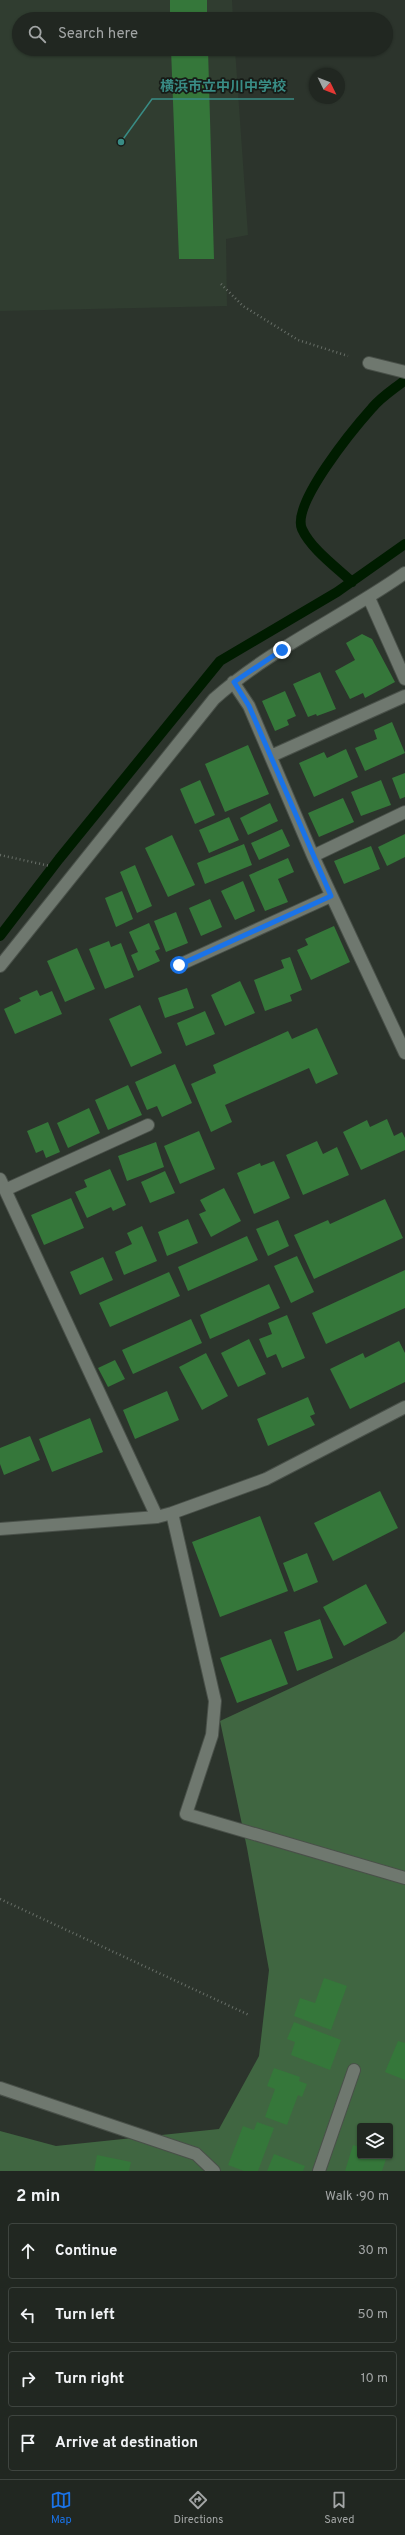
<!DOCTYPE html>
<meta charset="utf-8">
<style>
:root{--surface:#212721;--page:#2d332e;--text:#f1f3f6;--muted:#a2a5a5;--line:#3e443f;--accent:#1a73e8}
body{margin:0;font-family:Overpass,"Noto Sans JP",sans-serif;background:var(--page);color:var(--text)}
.controls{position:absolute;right:12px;bottom:12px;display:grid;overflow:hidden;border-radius:4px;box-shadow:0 1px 3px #0004}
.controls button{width:36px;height:36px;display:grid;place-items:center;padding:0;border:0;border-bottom:1px solid var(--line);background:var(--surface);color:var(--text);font:20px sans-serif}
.compass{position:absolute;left:309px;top:68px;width:36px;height:36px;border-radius:50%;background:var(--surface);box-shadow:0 1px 3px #0004;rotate:133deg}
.stop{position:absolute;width:12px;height:12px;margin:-9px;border:3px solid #1a73e8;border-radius:50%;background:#fff}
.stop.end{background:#1a73e8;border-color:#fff;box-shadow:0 1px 4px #0008}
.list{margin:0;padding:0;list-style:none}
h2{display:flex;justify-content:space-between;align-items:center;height:52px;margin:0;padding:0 16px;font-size:17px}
h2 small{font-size:13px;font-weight:400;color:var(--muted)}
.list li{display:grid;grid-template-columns:26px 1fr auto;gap:12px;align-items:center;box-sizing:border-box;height:56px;margin:0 8px 8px;padding:0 8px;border:1px solid var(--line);border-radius:4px}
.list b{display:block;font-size:15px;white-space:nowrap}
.list em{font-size:13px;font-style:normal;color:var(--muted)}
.icon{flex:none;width:22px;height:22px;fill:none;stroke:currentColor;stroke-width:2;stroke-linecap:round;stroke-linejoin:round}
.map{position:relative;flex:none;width:405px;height:2171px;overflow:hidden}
.search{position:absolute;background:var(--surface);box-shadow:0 1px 3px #0004;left:12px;right:12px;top:12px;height:44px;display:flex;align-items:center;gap:10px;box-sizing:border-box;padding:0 14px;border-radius:22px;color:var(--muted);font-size:15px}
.sheet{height:308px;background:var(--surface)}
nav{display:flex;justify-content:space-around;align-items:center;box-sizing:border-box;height:56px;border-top:1px solid var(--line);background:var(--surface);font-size:11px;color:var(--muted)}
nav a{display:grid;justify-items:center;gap:2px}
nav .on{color:var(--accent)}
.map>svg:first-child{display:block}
.built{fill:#303d30}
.green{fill:#406641;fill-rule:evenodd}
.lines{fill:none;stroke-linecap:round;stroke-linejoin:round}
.stream{stroke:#001c00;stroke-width:10}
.building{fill:#35773a}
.minor-casing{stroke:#495049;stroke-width:14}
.path{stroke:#686f68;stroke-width:2.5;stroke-dasharray:1 3;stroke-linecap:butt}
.minor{stroke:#6f786f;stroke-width:12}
.route{stroke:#1a73e8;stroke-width:5}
.leader{fill:none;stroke:#398c85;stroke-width:1.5}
.callout-dot{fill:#398c85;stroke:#171b17;stroke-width:1.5}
.callout-label{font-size:14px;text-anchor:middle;font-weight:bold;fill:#398c85;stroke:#171b17;stroke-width:3.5;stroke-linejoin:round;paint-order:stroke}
</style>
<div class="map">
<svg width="405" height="2171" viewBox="0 0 405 2171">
<rect width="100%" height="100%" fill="#2c342c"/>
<path class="built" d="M0 0H232L233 19H19V49H235L248 235 226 239 227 306 0 311Z"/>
<path class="green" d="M405 1631V2171H0V2131L56 2146 219 2129 259 2056 269 1970 247 1848 220 1721 396 1639ZM360 2126H390V2156H360Z"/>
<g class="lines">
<path class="stream" d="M352 582C336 567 311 549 302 529 291 504 355 427 372 408 381 397 394 389 405 380
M0 936 59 859 220 661 337 592 405 544"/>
</g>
<path class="building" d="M170 0H207V19H170Z
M171 49H208L214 259H179Z
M362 634 372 639 395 682 365 698 363 693 350 699 335 671 355 660 346 643Z
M320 672 336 709 317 716 316 714 308 717 293 684Z
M285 691 296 716 287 720 289 725 275 731 262 701Z
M392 722 405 753 365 771 355 748 377 739 374 730Z
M248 745 269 794 225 812 205 764Z
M346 749 358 777 314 797 299 763 324 752 327 758Z
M405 773V797L400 799 392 778Z
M200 780 215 815 195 824 180 789Z
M381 780 391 805 361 816 351 792Z
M343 798 354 822 319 837 308 813Z
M270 803 278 821 248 835 240 818Z
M229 817 239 840 209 853 199 830Z
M282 829 290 846 259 860 251 843Z
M405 834V857L387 866 378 847Z
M172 835 195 885 168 897 145 848Z
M244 844 252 865 205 884 197 863Z
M371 846 380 869 344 884 334 861Z
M288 858 294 872 278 879 288 902 265 911 249 875Z
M135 865 152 906 137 913 120 872Z
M243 881 255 911 235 920 221 891Z
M122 891 133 919 116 927 105 898Z
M210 899 222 927 201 936 189 908Z
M176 912 188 943 166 952 154 921Z
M149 923 160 949 155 951 160 961 138 971 131 955 138 952 129 932Z
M334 926 350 962 311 980 297 950 308 945 305 939Z
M109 941 111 947 121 943 134 977 105 989 89 949Z
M77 948 95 989 65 1002 47 961Z
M290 957 302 990 290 995 292 1001 265 1011 254 980 284 968 281 960Z
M240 981 255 1013 225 1026 211 995Z
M187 988 194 1008 165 1018 158 998Z
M37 990 40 996 52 991 62 1014 15 1034 4 1009 21 1001 19 998Z
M140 1005 162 1053 131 1067 109 1019Z
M205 1011 215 1034 186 1046 177 1023Z
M317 1028 338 1074 316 1084 309 1068 225 1105 232 1122 211 1132 191 1084 216 1073 213 1065 288 1031 292 1039Z
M175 1064 192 1103 162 1117 157 1106 147 1110 135 1082Z
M128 1085 142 1115 108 1130 95 1100Z
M89 1108 100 1133 68 1148 57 1123Z
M387 1119 394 1136 402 1132 405 1138V1150L361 1170 343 1132 367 1120 370 1127Z
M48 1122 60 1152 46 1158 43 1150 36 1153 27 1131Z
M199 1131 215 1169 180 1184 164 1146Z
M317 1141 323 1154 337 1147 349 1175 303 1195 286 1155Z
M156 1142 164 1167 127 1181 118 1156Z
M274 1161 290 1198 254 1214 237 1173 260 1163 261 1166Z
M110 1169 126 1205 113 1211 111 1207 87 1218 75 1192 87 1187 84 1180Z
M165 1171 175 1193 150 1203 141 1182Z
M224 1188 241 1221 211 1237 199 1214 206 1211 200 1200Z
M71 1198 84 1228 44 1245 31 1215Z
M385 1199 403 1238 314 1279 294 1235 328 1220 330 1224Z
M188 1219 198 1243 167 1256 158 1232Z
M278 1220 289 1246 268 1256 256 1229Z
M142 1226 157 1261 124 1275 115 1252 132 1244 127 1233Z
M247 1236 258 1260 188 1291 178 1267Z
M297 1256 314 1292 291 1303 274 1266Z
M103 1257 113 1280 80 1295 70 1272Z
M405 1270V1308L326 1344 312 1313Z
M169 1272 180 1296 110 1327 99 1303Z
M269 1284 280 1308 210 1339 200 1315Z
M287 1315 305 1358 282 1368 276 1354 267 1358 259 1339 272 1334 268 1323Z
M191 1319 202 1343 133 1374 122 1350Z
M249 1339 266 1374 238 1387 221 1353Z
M399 1341 405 1353V1382L350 1409 330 1369 363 1353 365 1358Z
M206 1353 228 1396 202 1410 179 1367Z
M115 1360 125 1379 108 1387 98 1368Z
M167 1391 179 1420 135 1439 123 1410Z
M308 1397 315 1414 310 1416 315 1425 268 1446 257 1419Z
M90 1418 103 1452 52 1472 39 1439Z
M30 1436 40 1460 4 1475 0 1464V1448Z
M380 1491 398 1528 333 1561 314 1523Z
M260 1516 288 1591 220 1617 192 1542Z
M307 1553 318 1582 294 1592 283 1563Z
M366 1584 387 1623 344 1646 323 1607Z
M320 1619 333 1658 297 1671 284 1632Z
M271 1639 288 1684 237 1703 220 1658Z
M324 1978 347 1986 331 2030 294 2016 300 1998 315 2003Z
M294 2022 341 2040 330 2070 291 2055 295 2042 287 2039Z
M398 2041 405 2043V2080L385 2072Z
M274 2068 300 2077 299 2081 307 2084 302 2097 298 2095 287 2125 265 2117 275 2089 267 2086Z
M257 2122 274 2128 258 2171H244L228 2165 243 2126 254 2130Z
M353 2145 360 2147V2156H387L382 2171H345Z
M274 2154 305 2166 303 2171H267Z
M97 2155 131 2162 129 2171H94Z"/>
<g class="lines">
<g class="minor-casing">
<path id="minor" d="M369 363 405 372
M369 598 405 679
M233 682 249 706 313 856 405 1053
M271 756 405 696
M313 856 405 812
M179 965 331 896
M0 966 214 699C271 648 343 617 405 573
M0 1179 157 1517
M5 1190 148 1125
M172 1513 215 1701 212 1735 186 1814 405 1878
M0 1529 157 1517 172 1513 266 1479 405 1407
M0 2088 196 2154 214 2171
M319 2171 354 2070"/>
</g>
<path class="path" d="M221 284 243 306 298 340 348 356
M0 855 50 866
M0 1899 249 2015"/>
<use href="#minor" class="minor"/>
</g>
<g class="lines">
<path class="route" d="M179 965 331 896 249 706 234 682 282 650"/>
</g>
<path class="leader" d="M121 142L152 99H294"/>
<circle class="callout-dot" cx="121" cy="142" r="4"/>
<g class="callout-label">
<text x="223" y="91">横浜市立中川中学校</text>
</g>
</svg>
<div class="controls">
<button><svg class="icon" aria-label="layers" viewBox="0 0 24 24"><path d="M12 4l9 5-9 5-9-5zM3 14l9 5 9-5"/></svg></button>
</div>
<svg class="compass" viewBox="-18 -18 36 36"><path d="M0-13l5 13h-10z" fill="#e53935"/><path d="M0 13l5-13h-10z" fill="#a2a5a5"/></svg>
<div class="stop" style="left:179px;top:965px"></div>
<div class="stop end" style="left:282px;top:650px"></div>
<div class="search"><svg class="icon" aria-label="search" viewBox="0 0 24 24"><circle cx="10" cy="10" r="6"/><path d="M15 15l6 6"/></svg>Search here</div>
</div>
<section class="sheet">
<h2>2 min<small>Walk · 90 m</small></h2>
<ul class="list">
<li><svg class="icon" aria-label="ahead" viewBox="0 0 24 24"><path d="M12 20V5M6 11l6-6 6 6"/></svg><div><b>Continue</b></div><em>30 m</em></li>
<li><svg class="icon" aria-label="left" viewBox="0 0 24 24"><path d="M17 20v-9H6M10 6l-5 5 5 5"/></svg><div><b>Turn left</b></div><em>50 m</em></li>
<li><svg class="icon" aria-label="right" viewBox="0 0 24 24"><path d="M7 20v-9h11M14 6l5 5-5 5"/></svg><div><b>Turn right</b></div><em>10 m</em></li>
<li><svg class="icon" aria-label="arrive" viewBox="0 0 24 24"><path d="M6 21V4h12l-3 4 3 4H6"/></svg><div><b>Arrive at destination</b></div></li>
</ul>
</section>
<nav>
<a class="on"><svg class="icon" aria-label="map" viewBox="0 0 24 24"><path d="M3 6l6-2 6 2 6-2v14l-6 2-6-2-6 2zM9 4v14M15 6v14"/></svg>Map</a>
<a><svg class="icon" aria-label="directions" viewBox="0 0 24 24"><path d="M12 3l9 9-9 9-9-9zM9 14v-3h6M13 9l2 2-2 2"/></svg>Directions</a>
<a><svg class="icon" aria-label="saved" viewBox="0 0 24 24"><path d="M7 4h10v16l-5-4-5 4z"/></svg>Saved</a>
</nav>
